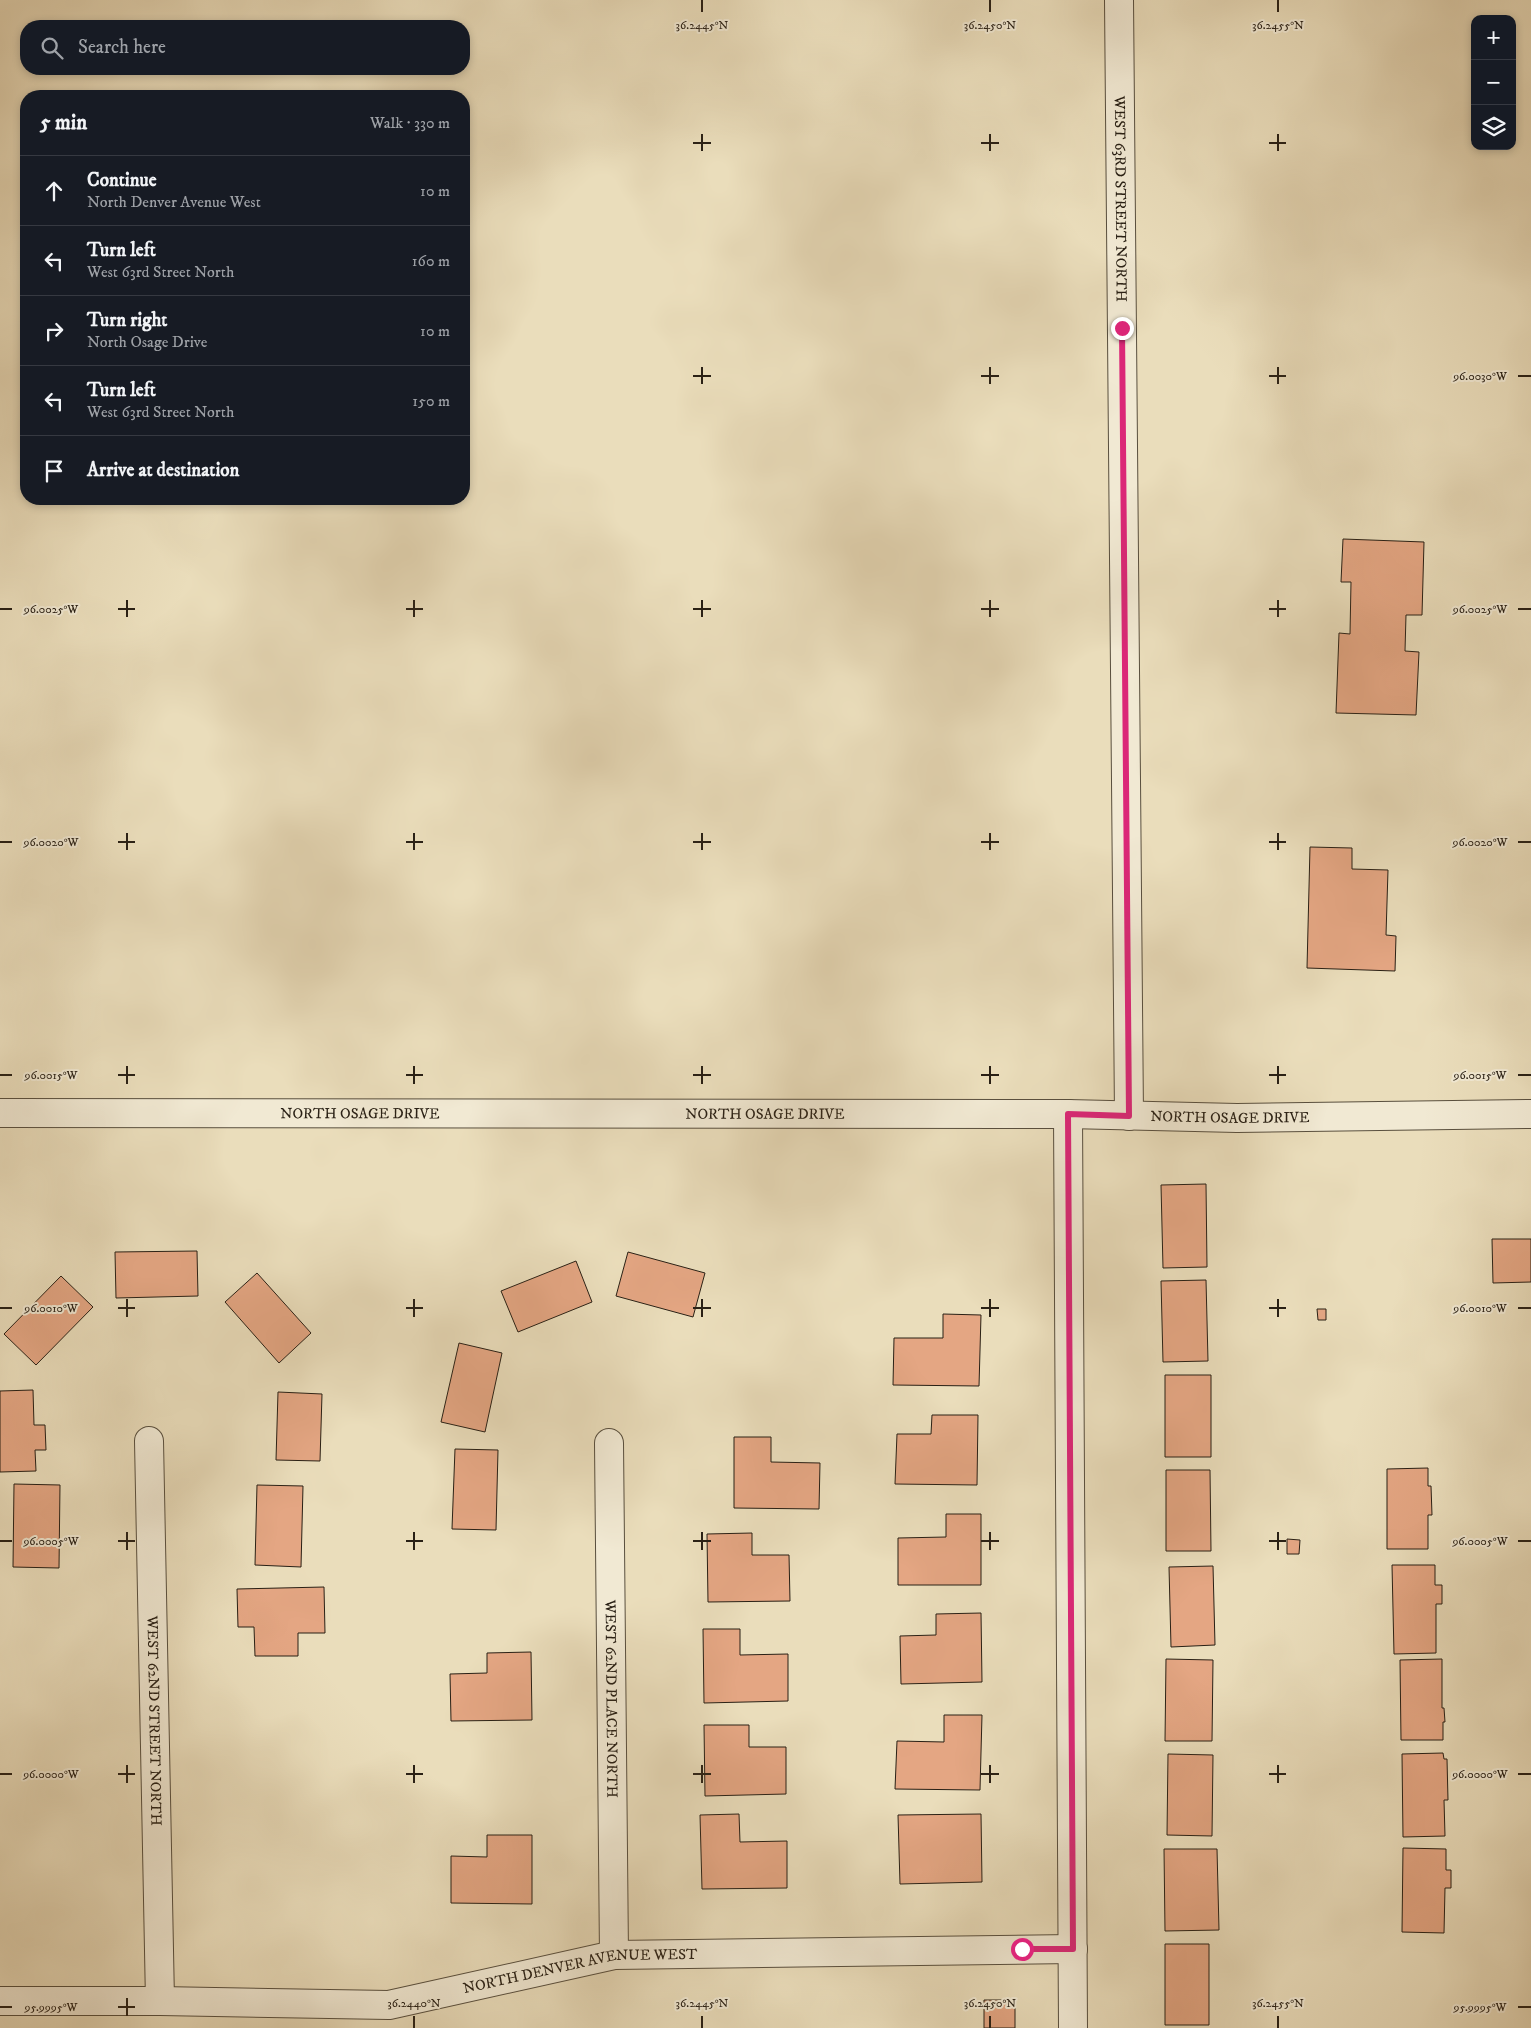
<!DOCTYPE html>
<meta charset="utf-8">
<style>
:root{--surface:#171b24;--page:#242831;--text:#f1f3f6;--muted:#9ea1a6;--line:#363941}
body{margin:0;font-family:"IM FELL DW Pica",serif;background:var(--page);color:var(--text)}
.controls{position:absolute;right:15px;top:15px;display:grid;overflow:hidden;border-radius:10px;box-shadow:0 2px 8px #0003}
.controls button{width:45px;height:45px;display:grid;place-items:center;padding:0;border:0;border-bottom:1px solid var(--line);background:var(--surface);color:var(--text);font:25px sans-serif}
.stop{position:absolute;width:15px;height:15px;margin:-11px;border:4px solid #db2777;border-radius:50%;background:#fff}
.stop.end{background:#db2777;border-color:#fff;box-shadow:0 1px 5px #0008}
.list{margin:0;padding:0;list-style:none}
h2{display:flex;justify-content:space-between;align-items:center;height:65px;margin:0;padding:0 20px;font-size:21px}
h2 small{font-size:16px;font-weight:400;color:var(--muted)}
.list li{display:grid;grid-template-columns:32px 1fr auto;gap:15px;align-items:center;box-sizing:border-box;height:70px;padding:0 20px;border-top:1px solid var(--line)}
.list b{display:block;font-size:19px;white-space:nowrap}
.list p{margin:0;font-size:16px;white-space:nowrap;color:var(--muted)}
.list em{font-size:16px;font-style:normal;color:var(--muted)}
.icon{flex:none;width:28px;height:28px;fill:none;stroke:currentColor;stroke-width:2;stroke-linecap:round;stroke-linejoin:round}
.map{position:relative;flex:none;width:1531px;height:2028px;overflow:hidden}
.search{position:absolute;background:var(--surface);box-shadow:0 2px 8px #0003;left:20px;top:20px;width:450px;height:55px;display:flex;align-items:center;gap:12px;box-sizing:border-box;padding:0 18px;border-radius:20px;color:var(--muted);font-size:19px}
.panel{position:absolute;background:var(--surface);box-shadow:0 2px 8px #0003;left:20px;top:90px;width:450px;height:415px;border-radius:20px}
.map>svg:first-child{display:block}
.building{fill:#e4a683;stroke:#292015}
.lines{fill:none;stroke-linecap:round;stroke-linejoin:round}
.minor-casing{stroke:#594f3e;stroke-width:30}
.minor{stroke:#f1e9d3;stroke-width:28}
.route{stroke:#db2777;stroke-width:6}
.ticks{fill:none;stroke:#292015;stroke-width:2}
.labels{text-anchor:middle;stroke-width:4;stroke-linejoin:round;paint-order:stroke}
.street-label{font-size:15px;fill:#292015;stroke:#f1e9d3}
.ticks-label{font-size:12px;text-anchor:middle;fill:#292015;stroke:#f1e9d3;stroke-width:4;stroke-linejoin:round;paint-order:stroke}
</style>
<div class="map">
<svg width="1531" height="2028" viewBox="0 0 1531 2028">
<rect width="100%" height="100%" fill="#eaddbb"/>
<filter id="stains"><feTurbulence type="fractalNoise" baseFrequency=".004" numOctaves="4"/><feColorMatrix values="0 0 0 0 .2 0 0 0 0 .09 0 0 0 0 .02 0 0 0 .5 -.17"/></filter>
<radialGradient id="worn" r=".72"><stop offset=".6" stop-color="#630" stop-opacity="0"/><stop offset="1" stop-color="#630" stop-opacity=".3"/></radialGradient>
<path class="building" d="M1343 539 1424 542 1422 615H1406L1405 651 1419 652 1416 715 1336 713 1339 633 1350 634 1351 582H1341Z
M1310 847 1352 848V869L1388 870 1386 935 1396 936 1395 971 1307 968Z
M1206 1184 1207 1267 1163 1268 1161 1185Z
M1492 1239H1531V1282L1493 1283Z
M197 1251 198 1296 116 1298 115 1252Z
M628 1252 705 1273 693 1317 616 1296Z
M576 1261 592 1302 518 1332 501 1291Z
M257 1273 311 1333 279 1363 225 1302Z
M61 1276 93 1307 36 1365 4 1334Z
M1206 1280 1208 1361 1163 1362 1161 1281Z
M1317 1309H1326V1320H1318Z
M943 1314 981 1315 979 1386 893 1385 894 1338H943Z
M459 1343 502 1353 485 1432 441 1422Z
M1165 1375H1211V1457H1165Z
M33 1390 34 1425H45L46 1450H35L36 1471 0 1472V1391Z
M278 1392 322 1394 320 1461 276 1460Z
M932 1415H978L977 1485 895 1484 897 1434H931Z
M734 1437H771V1462L820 1463 819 1509 734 1508Z
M455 1449 498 1450 496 1530 452 1529Z
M1428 1468V1486H1431L1432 1515H1428V1549H1387V1469Z
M1166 1470H1210L1211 1551H1166Z
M14 1484 60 1485 59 1568 13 1567Z
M257 1485 303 1486 301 1567 255 1565Z
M946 1514H981V1585H898V1538L946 1537Z
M752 1533V1555H789L790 1601 708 1602 707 1534Z
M1287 1539 1300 1540 1299 1554H1287Z
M1392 1565H1435V1585H1442V1604H1436V1653L1394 1654Z
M1213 1566 1215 1645 1171 1647 1169 1567Z
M324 1587 325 1633H298V1656H255L254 1627H238L237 1589Z
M981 1613 982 1682 901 1684 900 1636 936 1635V1614Z
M703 1629H740V1655L788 1654V1701L704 1703Z
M531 1652 532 1720 451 1721 450 1674 487 1673V1653Z
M1166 1659 1213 1660 1212 1741H1165Z
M1442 1659V1708H1444L1445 1722H1443V1740H1401L1400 1660Z
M944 1715H982L980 1790 895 1789 897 1741 944 1742Z
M704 1725H749V1747H786V1794L705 1796Z
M1443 1753 1444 1759H1447L1448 1800H1444L1445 1836 1403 1837 1402 1754Z
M1168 1754 1213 1755 1212 1836 1167 1835Z
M739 1814 740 1842 787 1841V1888L702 1889 700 1815Z
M981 1814 982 1882 900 1884 898 1815Z
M487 1835H532V1904L451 1903V1856L487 1857Z
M1403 1848 1446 1849V1870H1451V1888H1445L1444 1933 1402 1932Z
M1164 1849H1217L1219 1930 1165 1931Z
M1165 1944H1209V2025H1165Z
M984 2000H1015V2028H984Z"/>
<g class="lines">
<g class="minor-casing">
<g id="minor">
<path id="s1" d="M1119 0 1129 1116"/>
<path id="s2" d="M0 1113 1068 1114 1237 1118 1531 1114"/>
<path d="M1068 1114 1073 2028"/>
<path id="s3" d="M149 1441 160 2001"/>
<path id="s4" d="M609 1443 614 1955"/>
<path id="s5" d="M0 2001H160L389 2005 614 1955 1073 1949"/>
</g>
</g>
<use href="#minor" class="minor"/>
</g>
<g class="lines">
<path class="route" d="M1022 1949H1073L1068 1114 1129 1116 1122 328"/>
</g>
<path class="ticks" d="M702 0V12M990 0V12M1278 0V12M702 134V151M990 134V151M1278 134V151M693 143H711M981 143H999M1269 143H1286M702 367V384M990 367V384M1278 367V384M693 376H711M981 376H999M1269 376H1286M1518 376H1531M127 600V617M414 600V617M702 600V617M990 600V617M1278 600V617M0 609H12M118 609H135M406 609H423M693 609H711M981 609H999M1269 609H1286M1518 609H1531M127 833V850M414 833V850M702 833V850M990 833V850M1278 833V850M0 842H12M118 842H135M406 842H423M693 842H711M981 842H999M1269 842H1286M1518 842H1531M127 1066V1084M414 1066V1084M702 1066V1084M990 1066V1084M1278 1066V1084M0 1075H12M118 1075H135M406 1075H423M693 1075H711M981 1075H999M1269 1075H1286M1518 1075H1531M127 1299V1317M414 1299V1317M702 1299V1317M990 1299V1317M1278 1299V1317M0 1308H12M118 1308H135M406 1308H423M693 1308H711M981 1308H999M1269 1308H1286M1518 1308H1531M127 1532V1550M414 1532V1550M702 1532V1550M990 1532V1550M1278 1532V1550M0 1541H12M118 1541H135M406 1541H423M693 1541H711M981 1541H999M1269 1541H1286M1518 1541H1531M127 1765V1783M414 1765V1783M702 1765V1783M990 1765V1783M1278 1765V1783M0 1774H12M118 1774H135M406 1774H423M693 1774H711M981 1774H999M1269 1774H1286M1518 1774H1531M127 1998V2016M0 2007H12M118 2007H135M1518 2007H1531M414 2016V2028M702 2016V2028M990 2016V2028M1278 2016V2028"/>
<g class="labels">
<g class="street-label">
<text dy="5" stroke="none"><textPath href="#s1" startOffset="199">WEST 63RD STREET NORTH</textPath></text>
<text dy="5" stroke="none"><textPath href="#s2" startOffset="360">NORTH OSAGE DRIVE</textPath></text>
<text dy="5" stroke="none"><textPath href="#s2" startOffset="765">NORTH OSAGE DRIVE</textPath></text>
<text dy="5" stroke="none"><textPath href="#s2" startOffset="1230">NORTH OSAGE DRIVE</textPath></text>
<text dy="5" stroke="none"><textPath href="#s4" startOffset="256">WEST 62ND PLACE NORTH</textPath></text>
<text dy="5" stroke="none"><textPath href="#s3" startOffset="280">WEST 62ND STREET NORTH</textPath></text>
<text dy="5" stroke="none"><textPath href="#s5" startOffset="584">NORTH DENVER AVENUE WEST</textPath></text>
</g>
</g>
<g class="ticks-label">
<text x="702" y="29">36.2445°N</text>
<text x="990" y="29">36.2450°N</text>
<text x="1278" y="29">36.2455°N</text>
<text x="1480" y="380">96.0030°W</text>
<text x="1480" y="613">96.0025°W</text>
<text x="51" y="613">96.0025°W</text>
<text x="1480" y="846">96.0020°W</text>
<text x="51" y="846">96.0020°W</text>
<text x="1480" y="1079">96.0015°W</text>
<text x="51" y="1079">96.0015°W</text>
<text x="1480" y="1312">96.0010°W</text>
<text x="51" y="1312">96.0010°W</text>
<text x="1480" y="1545">96.0005°W</text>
<text x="51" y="1545">96.0005°W</text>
<text x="51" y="1778">96.0000°W</text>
<text x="1480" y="1778">96.0000°W</text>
<text x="414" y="2007">36.2440°N</text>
<text x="702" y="2007">36.2445°N</text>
<text x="990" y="2007">36.2450°N</text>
<text x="1278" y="2007">36.2455°N</text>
<text x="1480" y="2011">95.9995°W</text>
<text x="51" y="2011">95.9995°W</text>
</g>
<rect width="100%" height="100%" filter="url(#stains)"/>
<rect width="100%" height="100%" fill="url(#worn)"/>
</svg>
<div class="controls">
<button>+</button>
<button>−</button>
<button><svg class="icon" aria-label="layers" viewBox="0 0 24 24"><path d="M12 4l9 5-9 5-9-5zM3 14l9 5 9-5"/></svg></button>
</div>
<div class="stop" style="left:1022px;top:1949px"></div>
<div class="stop end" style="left:1122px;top:328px"></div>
<div class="search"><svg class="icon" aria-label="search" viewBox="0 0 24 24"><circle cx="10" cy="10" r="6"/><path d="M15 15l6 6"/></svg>Search here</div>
<section class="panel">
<h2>5 min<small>Walk · 330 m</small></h2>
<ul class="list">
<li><svg class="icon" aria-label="ahead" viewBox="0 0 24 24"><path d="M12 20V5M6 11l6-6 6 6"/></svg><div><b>Continue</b><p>North Denver Avenue West</p></div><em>10 m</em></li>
<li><svg class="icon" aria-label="left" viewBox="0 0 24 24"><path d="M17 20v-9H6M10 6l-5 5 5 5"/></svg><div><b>Turn left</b><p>West 63rd Street North</p></div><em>160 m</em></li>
<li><svg class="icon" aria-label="right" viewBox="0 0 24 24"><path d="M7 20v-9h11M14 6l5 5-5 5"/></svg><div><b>Turn right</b><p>North Osage Drive</p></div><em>10 m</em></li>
<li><svg class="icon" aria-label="left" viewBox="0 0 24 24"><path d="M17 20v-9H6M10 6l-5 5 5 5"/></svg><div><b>Turn left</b><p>West 63rd Street North</p></div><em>150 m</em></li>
<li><svg class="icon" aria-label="arrive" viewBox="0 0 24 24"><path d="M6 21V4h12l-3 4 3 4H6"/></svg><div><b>Arrive at destination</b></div></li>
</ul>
</section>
</div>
